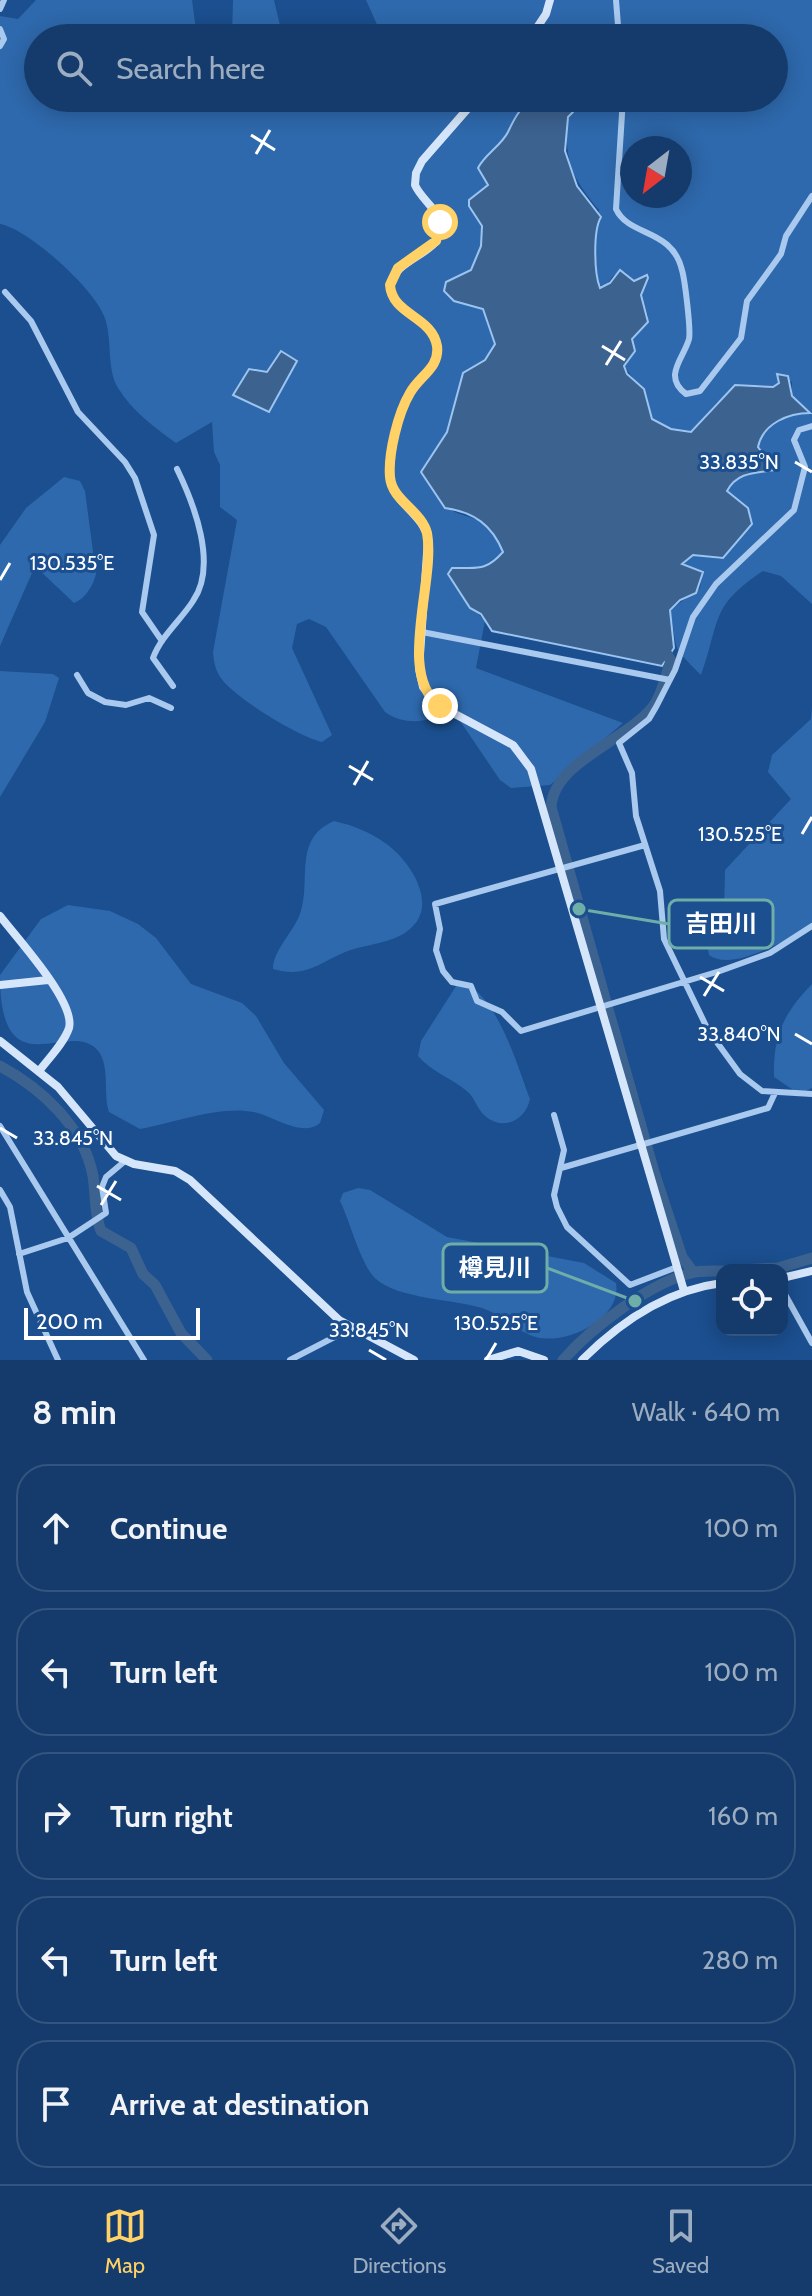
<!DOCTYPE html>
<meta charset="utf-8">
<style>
:root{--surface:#143b6b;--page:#1d4271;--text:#f1f3f6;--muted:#9dadc1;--line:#33557e;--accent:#ffd166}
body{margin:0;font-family:Cabin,"Noto Sans JP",sans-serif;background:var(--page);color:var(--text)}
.controls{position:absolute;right:24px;bottom:24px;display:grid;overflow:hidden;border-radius:16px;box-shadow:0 4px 20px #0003}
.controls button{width:72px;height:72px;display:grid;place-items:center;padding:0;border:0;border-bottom:2px solid var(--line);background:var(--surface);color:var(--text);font:40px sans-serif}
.compass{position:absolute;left:620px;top:136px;width:72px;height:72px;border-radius:50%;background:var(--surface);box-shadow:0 4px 20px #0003;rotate:211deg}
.scale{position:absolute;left:24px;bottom:20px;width:176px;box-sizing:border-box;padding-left:8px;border:4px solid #fff;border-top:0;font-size:22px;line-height:28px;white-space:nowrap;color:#fff;-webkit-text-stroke:6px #1b4f8f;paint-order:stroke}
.stop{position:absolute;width:24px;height:24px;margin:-18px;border:6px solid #ffd166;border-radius:50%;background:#fff}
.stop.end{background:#ffd166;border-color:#fff;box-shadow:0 2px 8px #0008}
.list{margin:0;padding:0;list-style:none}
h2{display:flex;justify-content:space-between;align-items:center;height:104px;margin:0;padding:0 32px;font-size:34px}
h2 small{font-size:26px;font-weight:400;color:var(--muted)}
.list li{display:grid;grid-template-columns:52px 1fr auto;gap:24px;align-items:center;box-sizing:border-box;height:128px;margin:0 16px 16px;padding:0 16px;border:2px solid var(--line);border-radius:32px}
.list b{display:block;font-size:30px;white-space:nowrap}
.list em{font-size:26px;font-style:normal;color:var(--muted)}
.icon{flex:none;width:44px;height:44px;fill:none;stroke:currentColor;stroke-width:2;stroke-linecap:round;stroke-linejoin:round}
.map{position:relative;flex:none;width:812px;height:1360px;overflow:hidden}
.search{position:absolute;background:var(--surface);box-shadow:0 4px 20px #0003;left:24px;right:24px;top:24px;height:88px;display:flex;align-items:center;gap:20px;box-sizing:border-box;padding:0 28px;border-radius:44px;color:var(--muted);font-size:30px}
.sheet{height:824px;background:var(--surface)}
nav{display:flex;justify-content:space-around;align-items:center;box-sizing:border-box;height:112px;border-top:2px solid var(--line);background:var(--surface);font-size:22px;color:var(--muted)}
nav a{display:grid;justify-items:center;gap:4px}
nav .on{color:var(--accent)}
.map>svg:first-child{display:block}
.green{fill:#2e69ad;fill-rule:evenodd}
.water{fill:#3c6290;stroke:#9cc4f0;stroke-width:2}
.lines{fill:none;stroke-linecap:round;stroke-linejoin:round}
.river{stroke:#3c6290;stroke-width:11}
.street{stroke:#a9c9ee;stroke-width:6}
.secondary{stroke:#d6e6fa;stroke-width:8}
.route{stroke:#ffd166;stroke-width:10}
.ticks{fill:none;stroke:#fff;stroke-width:3}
.ticks-label{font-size:20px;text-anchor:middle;fill:#fff;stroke:#1b4f8f;stroke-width:6;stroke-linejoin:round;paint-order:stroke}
.leader{fill:none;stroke:#6fada8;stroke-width:3}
.callout-dot{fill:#6fada8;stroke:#1b4f8f;stroke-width:3}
.callout{fill:#1b4f8f;stroke:#6fada8;stroke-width:3}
.callout-label{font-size:24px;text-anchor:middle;font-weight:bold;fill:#fff}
</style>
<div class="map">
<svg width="812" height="1360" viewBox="0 0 812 1360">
<rect width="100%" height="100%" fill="#1b4f8f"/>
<path class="green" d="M36 0H192L197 38H38V98H537C521 105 515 117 508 132 501 145 485 154 478 168L488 184 473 197C478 219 493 250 471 269 463 277 452 276 444 285L483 309 495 344 486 360 463 373 447 432 421 472C427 481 434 496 442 503 466 526 485 505 503 552L480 569 452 568 448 574 467 602 485 621 476 668 623 723 550 785 511 788 500 780 452 709C432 722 406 727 385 712L326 627 309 619 297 624 292 648 332 735 322 742C297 736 241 701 224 682 216 673 214 664 213 652L237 520 220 507V465L214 452 212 422 176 443C155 428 132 411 118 388 106 369 113 337 104 316 94 289 29 229 0 224V16L18 19Z
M233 0H274L283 38H232Z
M366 0H812V604L781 576 763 571C709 607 721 620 701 675 668 642 679 652 670 610L700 588 703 572 681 564 693 555 720 559 752 524 748 508 726 491 740 476 750 474 763 454 758 447C763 424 788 413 809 413L792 396V382L777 375 779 383 774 387 759 385 717 402 691 432 671 429 652 419 647 397 624 366 635 351 632 339 648 316 641 295 647 275 634 281 625 272 613 276 605 287 598 284 594 262 599 210C571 177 564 161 568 117L573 112 575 98H774V38H383ZM632 148H680V196H632Z
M64 477 80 481 85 491 96 574C93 586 85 599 74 603L38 569 32 573 0 646V545L26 508Z
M0 671 53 674 59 678 45 722 0 797Z
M812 707V927C788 938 732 973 709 955L706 938 724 914 725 870 791 799 768 772 772 755 811 719Z
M334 821C352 825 370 832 385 843 409 859 438 903 412 927 394 945 365 943 343 953 318 964 304 978 273 969 273 950 293 933 300 914 312 881 292 839 334 821Z
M68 905 110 911 138 924 156 938 191 984 242 1003 256 1016 284 1063 324 1110 320 1123C302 1138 273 1116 254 1112 220 1105 173 1123 140 1129L109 1112C103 1094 110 1068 99 1052 71 1015 0 1094 0 975L41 919Z
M458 983C495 986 518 1068 530 1099 525 1122 501 1132 483 1114 477 1108 475 1099 469 1093 454 1079 431 1072 418 1056L421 1041Z
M812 984V1088L799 1094 774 1077C773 1036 783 1014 812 984Z
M358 1188 370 1190 447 1237 584 1263 616 1283C623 1320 560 1349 530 1335 513 1328 500 1314 482 1308 453 1299 398 1299 376 1279 361 1266 350 1221 340 1201L343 1193Z"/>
<path class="water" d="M537 98H575L573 112 568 117 565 151 577 186 601 217C593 230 594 273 600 288L610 283 620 270 634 281 647 275 648 278 641 295 648 322 632 339 635 351 624 366 627 374 644 389 652 419 671 429 691 432 735 385 773 387 779 383 777 374 788 376 792 396 810 413C789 413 763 423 758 447L775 470C755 473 737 472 727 491L748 508 752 524 723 558 693 555 682 564 703 572 696 593 680 600 670 610 674 648 662 666 492 631 481 614 470 608 448 574 452 568C476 567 484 573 503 552 492 525 474 512 445 508L421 472 447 432 463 373 485 360 495 344 483 309 454 301 444 291 446 282 471 270 481 246 482 226 469 206V200L488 185 478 168C485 154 501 146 508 132 515 117 521 105 537 98Z
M281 351 297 361 269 412 233 395 249 369 267 372Z"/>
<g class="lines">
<path class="river" d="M663 648 671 661C665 676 662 697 652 708 625 741 554 762 551 807L654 1172 682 1257 693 1272
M0 1066C41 1088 84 1127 93 1176 96 1194 94 1214 101 1231L131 1248 143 1274 155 1285 181 1333 207 1360
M739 1270 778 1268 812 1258
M563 1360C591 1328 650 1283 691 1273 700 1270 712 1271 722 1271"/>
<path class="street" d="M616 0 619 38
M0 9 4 0
M0 29 4 39 0 46
M623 98 616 209C629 237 672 228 682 270 685 281 691 330 689 339 684 358 662 376 686 394L700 391 741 338 747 301 781 254 786 236 812 196
M5 292 31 321 78 412 125 462 135 478 154 535 142 612 162 641
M812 426 799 430 794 440 805 467 794 510 716 584 693 617 675 670 656 707 649 719 619 743 632 773 636 816 660 891 664 939 708 1030 740 1074 762 1091 812 1094
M422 632 670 680
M77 675 88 693 105 702 126 705 149 698 171 708
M173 686 153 658C161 636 181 620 193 601 218 565 194 504 177 469
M645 845 435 904 440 929 436 950 443 971 452 982 471 986 477 1001 502 1012 521 1031 720 971 770 953 812 926
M554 1115 564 1150 554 1195 557 1207 567 1227 630 1285 677 1267
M0 1126 144 1360
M561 1168 768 1108 775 1093
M0 1190 10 1207 27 1292 58 1360
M19 1254 68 1238 106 1213 102 1187 106 1177 125 1161
M782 1289 812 1343
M290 1360 350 1329"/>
<path class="secondary" d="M530 38 546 14 550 0
M477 98 422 161 416 173 415 185C421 199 437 208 440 223 446 254 396 256 390 285 392 315 433 316 437 346 440 369 419 376 410 393 398 413 388 454 390 477 392 503 423 513 428 539L419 669 423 687 440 706 513 745 531 769 684 1291
M0 916C16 937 76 1002 69 1028 64 1043 49 1058 40 1070
M0 985 48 980
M0 1041 58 1087 116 1156 134 1164 175 1171 190 1180 339 1320 414 1360
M782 1278 812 1271
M488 1360 518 1351 544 1360
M582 1360C621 1321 667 1290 722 1283"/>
</g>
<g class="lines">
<path class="route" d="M440 222 436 241 398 268 390 285C392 315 432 316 437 346 440 368 419 376 410 393 398 413 388 454 390 477 392 501 421 510 427 533 436 581 396 675 440 706"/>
</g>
<path class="ticks" d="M251 135 275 150M256 154 270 130M602 346 625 360M606 365 621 341M795 462 812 472M0 580 10 563M349 766 373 780M354 785 368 761M802 834 812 817M700 977 724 991M704 996 719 972M795 1034 812 1044M0 1128 17 1138M97 1186 121 1200M101 1205 116 1181M369 1350 386 1360M486 1360 496 1343"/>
<g class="ticks-label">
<text x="739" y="469">33.835°N</text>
<text x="72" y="570">130.535°E</text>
<text x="740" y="841">130.525°E</text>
<text x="739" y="1041">33.840°N</text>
<text x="73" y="1145">33.845°N</text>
<text x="496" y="1330">130.525°E</text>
<text x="369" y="1337">33.845°N</text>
</g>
<path class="leader" d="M579 909L669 924M635 1301L547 1268"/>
<g class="callout-dot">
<circle cx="579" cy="909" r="8"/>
<circle cx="635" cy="1301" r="8"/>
</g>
<g class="callout">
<rect x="669" y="900" width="104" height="48" rx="8"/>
<rect x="443" y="1244" width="104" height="48" rx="8"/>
</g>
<g class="callout-label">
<text x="721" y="932">吉田川</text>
<text x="495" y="1276">樽見川</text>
</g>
</svg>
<div class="controls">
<button><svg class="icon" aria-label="locate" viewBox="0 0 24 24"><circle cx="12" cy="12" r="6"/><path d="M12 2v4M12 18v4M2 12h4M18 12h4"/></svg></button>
</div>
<svg class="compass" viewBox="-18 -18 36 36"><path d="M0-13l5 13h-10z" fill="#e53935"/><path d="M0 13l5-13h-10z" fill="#9dadc1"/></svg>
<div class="scale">200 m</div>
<div class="stop" style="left:440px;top:222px"></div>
<div class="stop end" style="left:440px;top:706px"></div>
<div class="search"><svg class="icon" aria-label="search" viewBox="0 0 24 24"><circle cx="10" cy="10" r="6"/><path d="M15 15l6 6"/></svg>Search here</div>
</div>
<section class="sheet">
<h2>8 min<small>Walk · 640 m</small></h2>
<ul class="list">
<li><svg class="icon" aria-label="ahead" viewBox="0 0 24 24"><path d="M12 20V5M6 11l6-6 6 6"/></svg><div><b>Continue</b></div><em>100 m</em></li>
<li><svg class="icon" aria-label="left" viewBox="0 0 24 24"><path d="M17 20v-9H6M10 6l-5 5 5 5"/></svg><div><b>Turn left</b></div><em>100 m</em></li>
<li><svg class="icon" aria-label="right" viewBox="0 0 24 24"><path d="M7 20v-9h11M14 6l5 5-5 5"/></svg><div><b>Turn right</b></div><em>160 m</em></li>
<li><svg class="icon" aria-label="left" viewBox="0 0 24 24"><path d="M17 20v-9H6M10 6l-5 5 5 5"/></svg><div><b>Turn left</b></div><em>280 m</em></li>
<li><svg class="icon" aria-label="arrive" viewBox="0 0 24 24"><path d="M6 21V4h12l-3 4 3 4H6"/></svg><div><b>Arrive at destination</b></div></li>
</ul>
</section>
<nav>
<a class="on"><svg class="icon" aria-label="map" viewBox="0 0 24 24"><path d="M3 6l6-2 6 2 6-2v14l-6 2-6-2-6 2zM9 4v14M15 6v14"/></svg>Map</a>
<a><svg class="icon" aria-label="directions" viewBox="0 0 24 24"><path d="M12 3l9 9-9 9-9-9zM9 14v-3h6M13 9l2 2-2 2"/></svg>Directions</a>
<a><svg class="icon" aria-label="saved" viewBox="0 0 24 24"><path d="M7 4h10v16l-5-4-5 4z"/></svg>Saved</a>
</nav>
